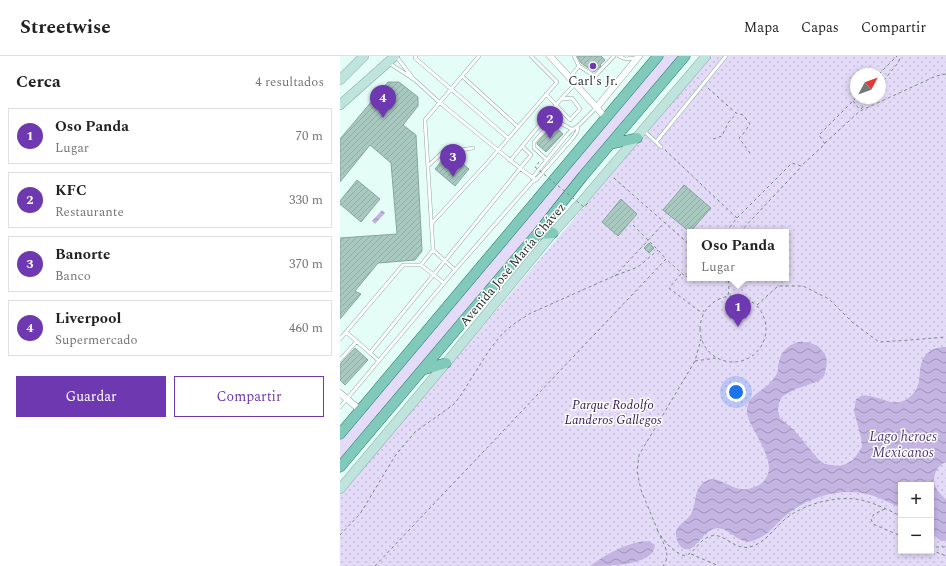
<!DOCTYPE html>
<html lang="es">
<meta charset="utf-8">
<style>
:root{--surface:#fff;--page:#f2f2f2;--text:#222;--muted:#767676;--line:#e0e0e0;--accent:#6e39b0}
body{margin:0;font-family:Spectral,serif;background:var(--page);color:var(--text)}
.controls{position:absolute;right:12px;bottom:12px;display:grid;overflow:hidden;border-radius:0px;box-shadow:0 2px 6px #0003}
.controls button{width:36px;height:36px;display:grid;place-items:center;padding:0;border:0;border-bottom:1px solid var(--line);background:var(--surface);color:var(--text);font:20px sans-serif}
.compass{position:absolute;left:510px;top:12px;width:36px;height:36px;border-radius:50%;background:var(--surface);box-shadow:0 2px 6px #0003;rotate:49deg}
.you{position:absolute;left:396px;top:336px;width:14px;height:14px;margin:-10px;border:3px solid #fff;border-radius:50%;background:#1a73e8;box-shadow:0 0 0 6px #1a73e833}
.badge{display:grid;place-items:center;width:26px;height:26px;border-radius:50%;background:var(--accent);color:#fff;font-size:13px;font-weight:700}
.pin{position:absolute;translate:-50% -33px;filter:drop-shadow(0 1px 2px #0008)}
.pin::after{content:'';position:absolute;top:21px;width:14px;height:12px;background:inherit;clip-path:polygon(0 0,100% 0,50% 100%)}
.popup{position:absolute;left:347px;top:173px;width:102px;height:52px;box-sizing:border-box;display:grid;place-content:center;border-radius:0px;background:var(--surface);filter:drop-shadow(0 1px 3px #0005);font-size:13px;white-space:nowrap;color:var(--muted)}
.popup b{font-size:15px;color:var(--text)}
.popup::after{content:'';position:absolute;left:50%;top:100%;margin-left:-8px;border:8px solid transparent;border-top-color:var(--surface)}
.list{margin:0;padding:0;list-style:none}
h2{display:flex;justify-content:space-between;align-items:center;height:52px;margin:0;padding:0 16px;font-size:17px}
h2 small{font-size:13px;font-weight:400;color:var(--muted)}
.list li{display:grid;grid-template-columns:26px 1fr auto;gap:12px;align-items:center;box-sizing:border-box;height:56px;margin:0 8px 8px;padding:0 8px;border:1px solid var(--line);border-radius:0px}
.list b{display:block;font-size:15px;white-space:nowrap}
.list p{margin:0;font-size:13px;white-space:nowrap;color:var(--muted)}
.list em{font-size:13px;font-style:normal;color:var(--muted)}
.actions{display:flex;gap:8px;padding:12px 16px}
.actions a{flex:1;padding:9px 0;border:1px solid var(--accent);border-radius:0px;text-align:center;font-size:14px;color:var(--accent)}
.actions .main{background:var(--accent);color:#fff}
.map{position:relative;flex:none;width:606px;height:510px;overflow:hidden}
header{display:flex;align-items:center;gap:24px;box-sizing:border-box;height:56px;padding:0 20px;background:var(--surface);border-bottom:1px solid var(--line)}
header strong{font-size:19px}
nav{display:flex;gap:22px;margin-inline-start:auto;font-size:14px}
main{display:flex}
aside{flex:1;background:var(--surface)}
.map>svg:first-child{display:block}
.park{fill:url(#park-dots);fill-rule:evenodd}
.garden{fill:#e4dbf8}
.water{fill:url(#water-waves)}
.building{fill:url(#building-hatch);stroke:#86a59d}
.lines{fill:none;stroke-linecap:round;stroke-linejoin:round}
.lane-casing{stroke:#8aa9a1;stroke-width:4}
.street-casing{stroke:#8aa9a1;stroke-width:7}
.secondary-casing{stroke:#8aa9a1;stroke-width:10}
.primary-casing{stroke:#267a69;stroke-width:11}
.path{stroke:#778a85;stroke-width:1;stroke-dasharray:3 3;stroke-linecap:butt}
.lane{stroke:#fff;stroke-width:3}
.street{stroke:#fff;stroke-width:6}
.secondary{stroke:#bfe4dd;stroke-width:9}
.primary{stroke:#80c9bb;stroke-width:10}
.path-bridge{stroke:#778a85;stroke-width:1;stroke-dasharray:3 3;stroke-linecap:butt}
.poi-dot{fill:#6e39b0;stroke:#fff;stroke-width:1.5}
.labels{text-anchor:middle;stroke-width:3;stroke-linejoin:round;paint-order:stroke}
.poi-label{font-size:13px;fill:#1c2925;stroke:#fff}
.street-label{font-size:13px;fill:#1c2925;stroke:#fff}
.park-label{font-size:13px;font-style:italic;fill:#362056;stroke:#fff}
.water-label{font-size:14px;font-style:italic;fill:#4d3870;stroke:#fff}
</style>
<header>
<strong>Streetwise</strong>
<nav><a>Mapa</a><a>Capas</a><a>Compartir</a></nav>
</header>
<main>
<aside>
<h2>Cerca<small>4 resultados</small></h2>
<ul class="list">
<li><span class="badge">1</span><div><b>Oso Panda</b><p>Lugar</p></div><em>70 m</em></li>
<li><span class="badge">2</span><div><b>KFC</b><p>Restaurante</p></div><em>330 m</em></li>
<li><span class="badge">3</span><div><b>Banorte</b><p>Banco</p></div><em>370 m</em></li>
<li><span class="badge">4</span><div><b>Liverpool</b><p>Supermercado</p></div><em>460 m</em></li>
</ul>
<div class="actions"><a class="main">Guardar</a><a>Compartir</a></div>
</aside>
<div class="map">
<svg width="606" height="510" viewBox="0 0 606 510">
<defs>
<pattern id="park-dots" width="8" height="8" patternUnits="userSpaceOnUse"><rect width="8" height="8" fill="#e4dbf8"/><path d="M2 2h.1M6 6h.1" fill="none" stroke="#c3bcd4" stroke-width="1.8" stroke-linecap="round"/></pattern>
<pattern id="water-waves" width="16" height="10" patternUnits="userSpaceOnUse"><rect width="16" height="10" fill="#c3b4e2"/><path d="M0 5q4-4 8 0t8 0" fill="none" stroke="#9e92b7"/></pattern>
<pattern id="building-hatch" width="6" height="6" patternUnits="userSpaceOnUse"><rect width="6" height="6" fill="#a9c9c0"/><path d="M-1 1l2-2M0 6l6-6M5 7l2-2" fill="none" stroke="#91ada5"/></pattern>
</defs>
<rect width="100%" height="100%" fill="#e4fef7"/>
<path class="park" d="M372 0H606V510H0V439ZM516 18H540V42H516ZM350 176H446V222H350ZM561 429H591V495H561Z"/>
<path class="garden" d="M323 0H344L0 408V381Z"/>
<path class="water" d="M42 154 45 157 35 168 32 165Z
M458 286H468L478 290 485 298 487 305 486 312 484 320 479 325 456 333 448 337 442 341 439 347 438 354 440 362 454 374 479 404 485 408 499 410 506 408 513 404 518 397 522 391 521 382 514 355 516 343C517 343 521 340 521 340 524 339 528 340 530 340 548 344 558 353 573 338 585 326 574 307 589 296 594 292 599 291 606 291V406C596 410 591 422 596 432 598 436 604 441 606 444 606 447 606 479 606 485H601L591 477V429H561V452C550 447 539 441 527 438 498 431 465 442 443 462 432 472 428 480 412 485 397 490 387 466 371 474 361 478 352 502 340 490 337 486 334 478 337 473 340 467 348 464 351 458 358 446 352 431 368 424 382 419 394 440 414 431 418 430 421 428 424 425 429 419 430 412 428 405 425 393 418 382 413 372 411 368 409 365 408 361 406 356 407 348 410 344 418 334 430 331 436 319 438 316 438 313 438 310 441 296 445 291 458 286Z
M309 485 315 489C314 510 268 510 250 510 268 497 287 486 309 485Z"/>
<path class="building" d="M237 0H261L265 4 260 9 261 10 254 16 241 7Z
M48 26H59L78 41V50L63 69 76 79 82 195 75 204 38 207 15 235 21 238 0 263V182L57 178 51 107 30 89 0 126V83Z
M213 69 223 78 206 96 197 88V87Z
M109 96 129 113 115 130 95 113Z
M17 124 40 143 21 166 0 148V145Z
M344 129 371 152 350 176 323 154Z
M281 143 297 158 278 180 262 166Z
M309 187 314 192 309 197 304 192Z
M15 292 28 304 5 329 0 324V308Z"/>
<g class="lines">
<g class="lane-casing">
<path id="lane" d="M56 0 72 21
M76 0 75 2 168 82
M234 0 239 10
M279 0 285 3 296 2
M49 7 75 24 99 46 181 113 196 124
M122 20 178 71
M230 21 239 10 253 19H256L274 0
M206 38 230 64 240 53 232 42 222 43
M304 75 316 86 386 0
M316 86 321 91
M207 104 194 92V86L212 66 217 65 233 74
M170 105 221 43 235 28
M88 110 108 91 115 95 133 92
M192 122 227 79 233 73 238 70 257 51
M92 167 148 106 217 26 191 0
M93 194 115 214
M81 209 93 194 85 64 139 0
M6 276 30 297 191 99 182 90
M0 283 63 209H81L104 227
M30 297 39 305
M0 304 17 285
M0 351 115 214 192 126 196 124 232 83 237 76 238 70"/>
</g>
<g class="street-casing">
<path id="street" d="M210 0 266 62
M257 51 299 0
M0 337 20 354"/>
</g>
<g class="secondary-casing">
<path id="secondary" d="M0 24 24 0
M0 49 55 0
M0 433 106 307 213 177 244 143 366 0"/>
</g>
<g class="primary-casing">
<path id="primary" d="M271 88 297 82
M197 178 213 177
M82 314 106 307
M0 378 318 0
M0 411 197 178 243 120 345 0"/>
</g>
<path class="path" d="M539 18 557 0
M540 29 558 7 561 0
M368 32 396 57 403 59 410 68 403 78 399 82 410 97
M513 45 520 54
M521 53 530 42
M373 83 382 80 388 67 396 58
M485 87 520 55 596 20 606 18
M325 94 397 162
M274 122 350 189
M293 169 318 194 326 203
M386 176 397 162 452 107 461 110 485 88 479 79 516 42
M400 176 461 111
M341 218 329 232 359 255H364
M275 220 324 167
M388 239 389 234 388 222
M360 273a33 33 0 1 1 66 0a33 33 0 1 1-66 0Z
M417 249 438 230H463L489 243 512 266 539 286 570 284 606 281
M355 305 376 302
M545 453 534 458 531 463 533 468 561 480
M317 474C325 486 331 495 345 500 356 496 359 483 371 480 385 476 395 497 413 490 426 485 434 473 444 464 463 448 496 439 521 444 535 447 548 454 561 460
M318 475 301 434 297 415 299 399 355 305 361 283
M0 479 20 458 55 400 75 376 113 349 119 342 150 293 163 277 175 267 191 257 274 220 298 211 318 194
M320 480C325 490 331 500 323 510
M591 488 595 491H604L606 490
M591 494 606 500
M351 498 379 510
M35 510 326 203 346 221 350 217"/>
<use href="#lane" class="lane"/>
<use href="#street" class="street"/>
<use href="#secondary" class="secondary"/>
<use href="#primary" class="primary"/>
<path class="path-bridge" d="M199 106 195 111 244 151 248 147"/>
</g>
<circle class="poi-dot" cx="253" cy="10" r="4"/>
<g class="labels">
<g class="poi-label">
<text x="253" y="29">Carl's Jr.</text>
</g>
<g class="street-label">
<text transform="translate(172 208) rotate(-50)" y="5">Avenida José María Chávez</text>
</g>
<g class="park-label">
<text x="273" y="353">Parque Rodolfo<tspan x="273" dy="15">Landeros Gallegos</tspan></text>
</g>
<g class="water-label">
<text x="563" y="385">Lago heroes<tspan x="563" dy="16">Mexicanos</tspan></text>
</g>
</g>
</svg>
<div class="controls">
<button>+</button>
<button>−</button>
</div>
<svg class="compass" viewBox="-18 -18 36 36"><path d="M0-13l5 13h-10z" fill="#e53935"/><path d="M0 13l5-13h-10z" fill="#767676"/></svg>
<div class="you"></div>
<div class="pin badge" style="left:398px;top:271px">1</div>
<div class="popup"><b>Oso Panda</b>Lugar</div>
<div class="pin badge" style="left:210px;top:83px">2</div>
<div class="pin badge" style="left:113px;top:121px">3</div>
<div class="pin badge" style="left:43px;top:62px">4</div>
</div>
</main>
